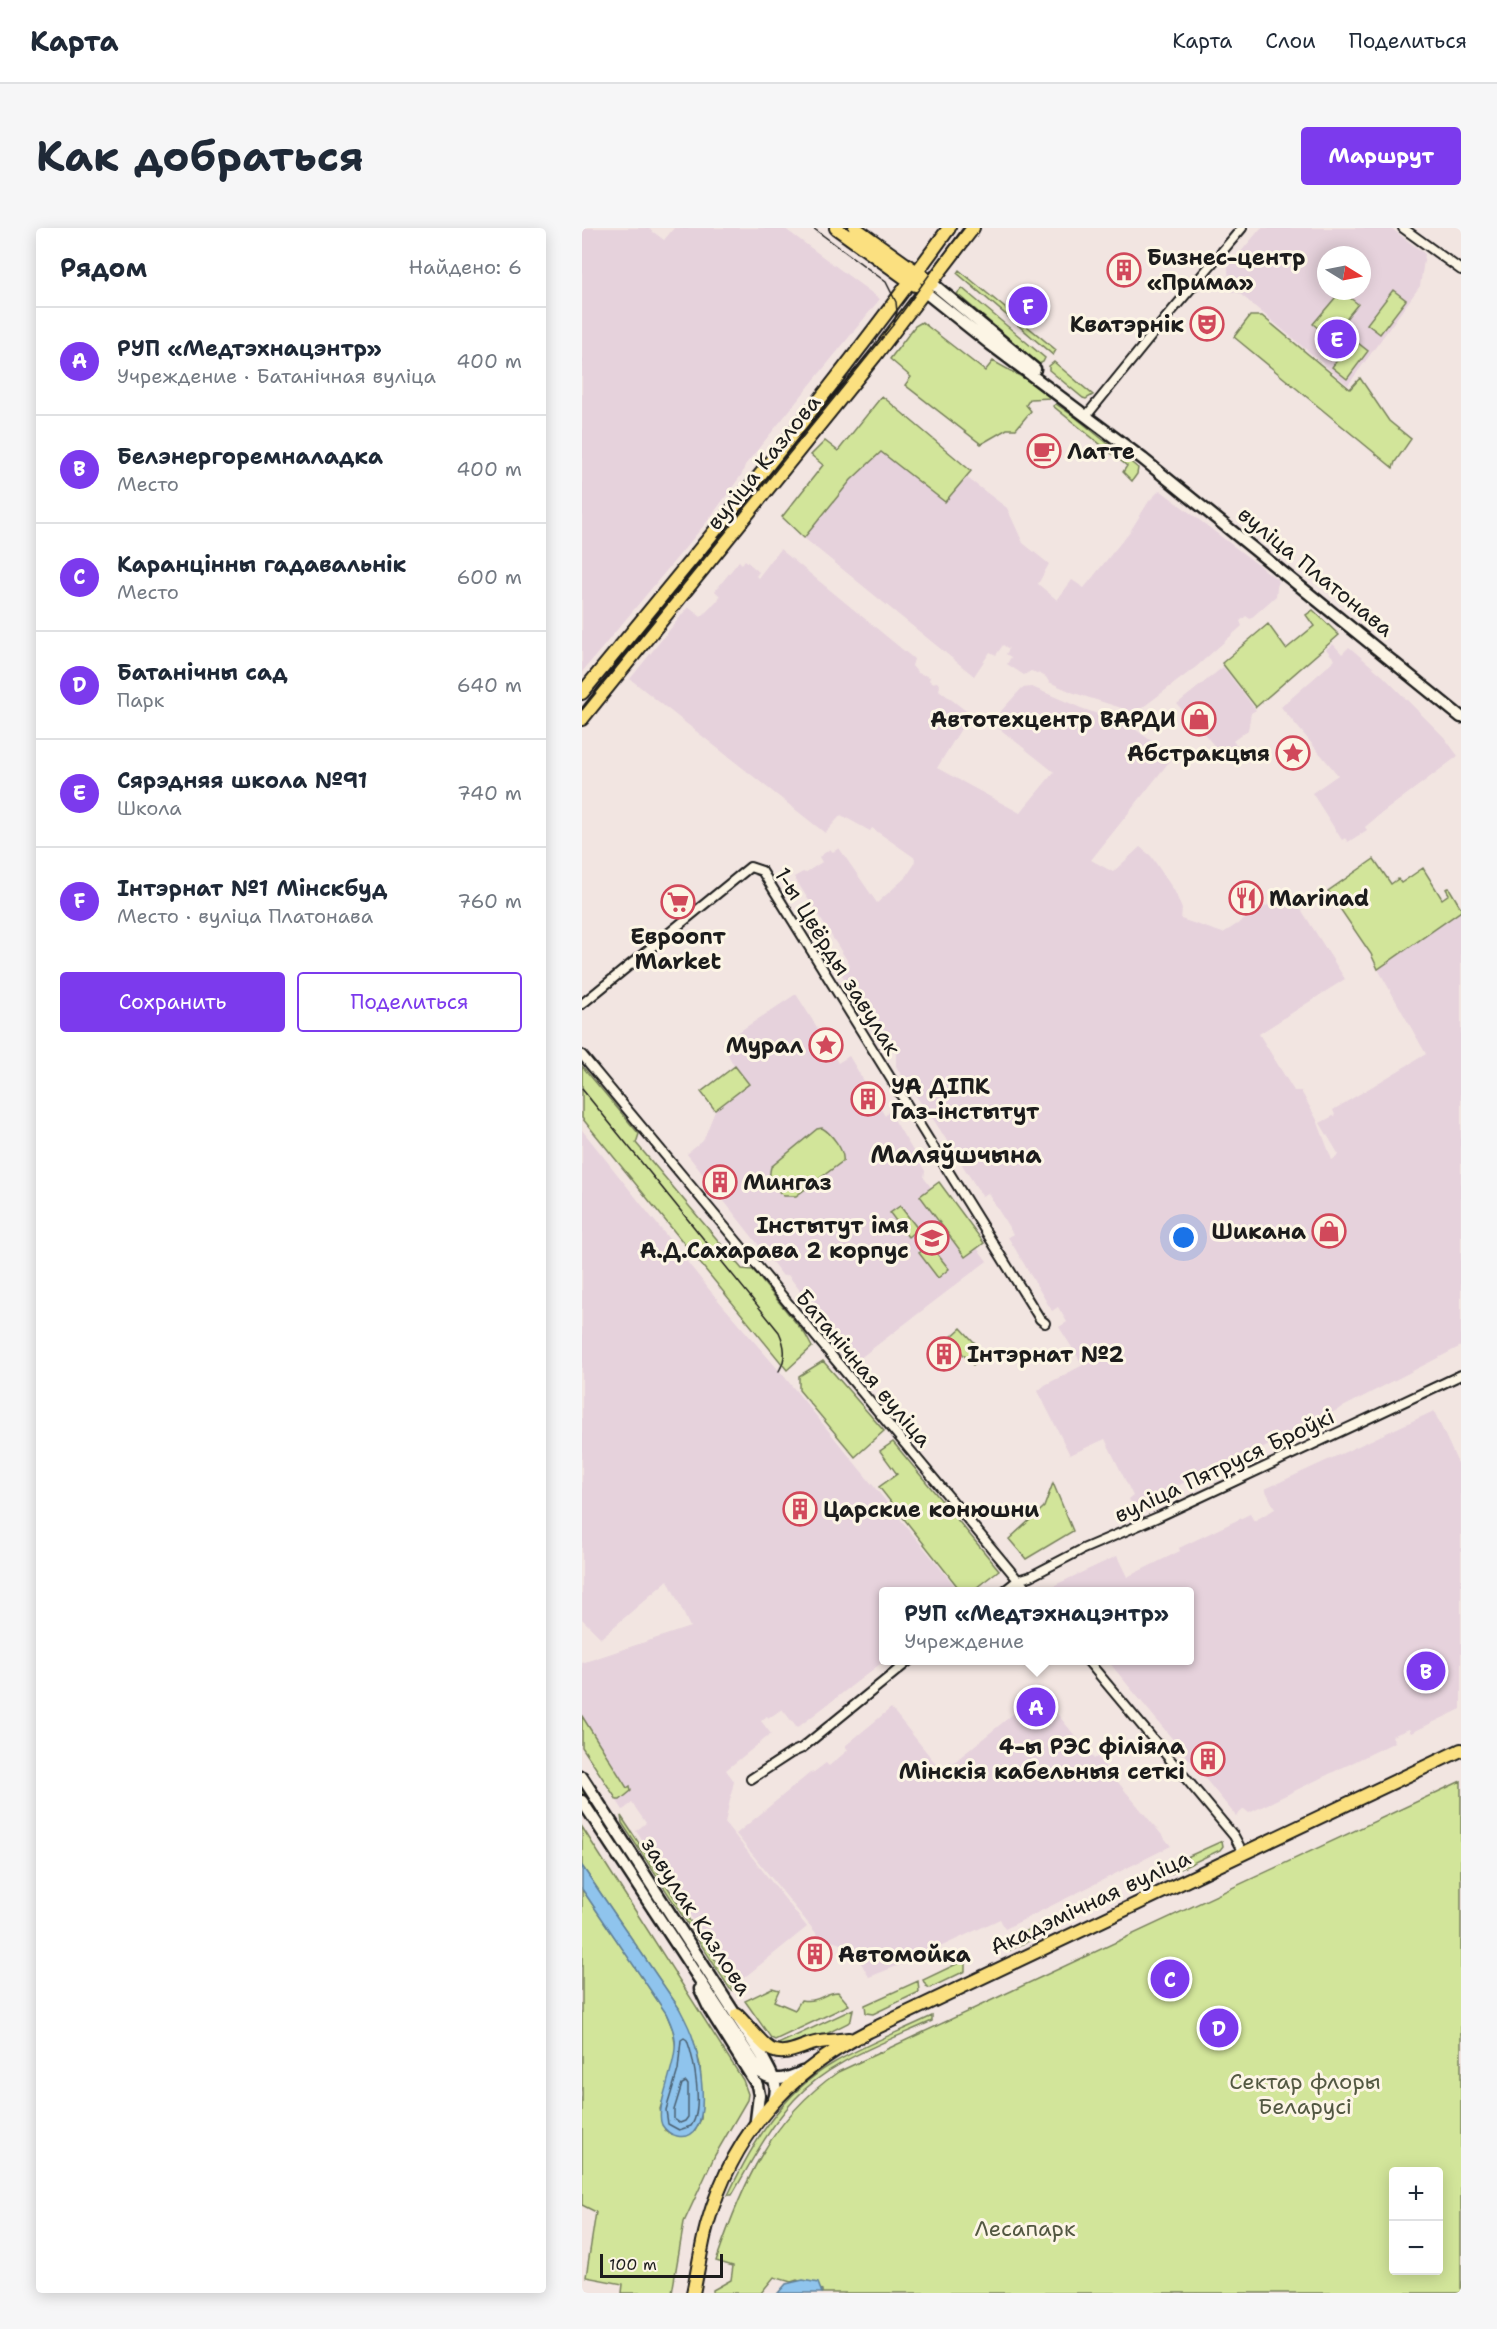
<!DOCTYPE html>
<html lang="ru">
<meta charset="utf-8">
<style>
:root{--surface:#fff;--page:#f6f6f7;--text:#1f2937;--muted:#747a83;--line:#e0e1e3;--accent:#7c3aed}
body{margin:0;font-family:"Shantell Sans",sans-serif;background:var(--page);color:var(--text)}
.controls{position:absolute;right:18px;bottom:18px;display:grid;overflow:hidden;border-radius:6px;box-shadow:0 3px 15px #0003}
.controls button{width:54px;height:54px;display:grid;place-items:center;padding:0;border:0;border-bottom:2px solid var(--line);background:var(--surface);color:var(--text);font:30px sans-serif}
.compass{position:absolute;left:735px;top:18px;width:54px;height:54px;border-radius:50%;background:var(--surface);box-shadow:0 3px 15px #0003;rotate:100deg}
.scale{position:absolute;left:18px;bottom:15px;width:123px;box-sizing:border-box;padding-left:6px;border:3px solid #1c1c1c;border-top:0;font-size:16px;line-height:21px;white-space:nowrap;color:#1c1c1c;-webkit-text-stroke:4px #fcf5e5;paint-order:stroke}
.you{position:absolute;left:602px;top:1010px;width:21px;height:21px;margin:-15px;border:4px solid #fff;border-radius:50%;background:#1a73e8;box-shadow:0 0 0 9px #1a73e833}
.badge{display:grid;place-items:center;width:39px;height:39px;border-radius:50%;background:var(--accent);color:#fff;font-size:20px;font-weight:700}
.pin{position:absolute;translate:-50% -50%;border:3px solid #fff;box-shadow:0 2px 6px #0006}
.popup{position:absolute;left:297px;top:1359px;width:315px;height:78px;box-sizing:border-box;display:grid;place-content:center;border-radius:6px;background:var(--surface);filter:drop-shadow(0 2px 4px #0005);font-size:20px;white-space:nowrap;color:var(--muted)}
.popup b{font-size:22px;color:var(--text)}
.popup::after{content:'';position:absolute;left:50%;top:100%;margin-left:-12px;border:12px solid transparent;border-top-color:var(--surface)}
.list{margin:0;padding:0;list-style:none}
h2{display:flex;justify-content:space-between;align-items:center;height:78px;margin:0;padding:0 24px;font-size:26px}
h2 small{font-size:20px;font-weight:400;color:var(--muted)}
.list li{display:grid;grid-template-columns:39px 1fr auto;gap:18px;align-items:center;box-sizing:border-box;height:108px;padding:0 24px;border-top:2px solid var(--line)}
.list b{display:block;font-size:22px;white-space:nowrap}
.list p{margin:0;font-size:20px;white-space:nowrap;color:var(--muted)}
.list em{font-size:20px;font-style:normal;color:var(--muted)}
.actions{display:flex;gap:12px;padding:18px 24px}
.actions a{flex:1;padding:14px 0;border:2px solid var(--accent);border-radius:6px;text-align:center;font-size:21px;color:var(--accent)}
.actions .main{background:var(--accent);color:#fff}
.map{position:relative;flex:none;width:879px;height:2065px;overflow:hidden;border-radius:6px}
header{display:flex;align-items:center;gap:36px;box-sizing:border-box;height:84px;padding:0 30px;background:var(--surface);border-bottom:2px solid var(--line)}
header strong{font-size:28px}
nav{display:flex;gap:33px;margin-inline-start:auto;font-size:21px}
.intro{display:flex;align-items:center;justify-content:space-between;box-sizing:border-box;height:144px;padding:0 36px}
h1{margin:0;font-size:42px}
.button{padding:15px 27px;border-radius:6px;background:var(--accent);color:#fff;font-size:21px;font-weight:700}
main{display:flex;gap:36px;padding:0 36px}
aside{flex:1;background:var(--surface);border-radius:6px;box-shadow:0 3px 15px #0003}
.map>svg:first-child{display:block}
.built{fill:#e6d2dc;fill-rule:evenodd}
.green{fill:#d2e59a;stroke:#77805b;stroke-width:1.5;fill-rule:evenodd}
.water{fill:#8fc4ed;stroke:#618199;stroke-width:1.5}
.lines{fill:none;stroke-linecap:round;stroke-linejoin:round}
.shore{stroke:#4a5f70;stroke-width:1.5}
.minor-casing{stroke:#1c1c1c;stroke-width:12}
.secondary-casing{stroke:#1c1c1c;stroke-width:15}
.primary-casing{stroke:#1c1c1c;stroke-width:16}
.minor{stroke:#fcf5e5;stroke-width:8}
.secondary{stroke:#fcf5e5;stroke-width:10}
.primary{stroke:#fbe080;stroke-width:12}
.tram{stroke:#1c1c1c;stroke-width:1.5}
.labels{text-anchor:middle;stroke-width:6;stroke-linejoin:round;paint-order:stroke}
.poi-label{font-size:22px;font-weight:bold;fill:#1c1c1c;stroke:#fcf5e5;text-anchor:start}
.street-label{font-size:22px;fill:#1c1c1c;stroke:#fcf5e5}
.park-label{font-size:22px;fill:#535842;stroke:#fcf5e5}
.neighbourhood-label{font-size:24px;font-weight:bold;fill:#1c1c1c;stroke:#fcf5e5}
</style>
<header>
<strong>Карта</strong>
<nav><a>Карта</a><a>Слои</a><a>Поделиться</a></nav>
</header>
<div class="intro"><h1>Как добраться</h1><a class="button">Маршрут</a></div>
<main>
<aside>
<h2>Рядом<small>Найдено: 6</small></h2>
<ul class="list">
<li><span class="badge">A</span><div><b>РУП «Медтэхнацэнтр»</b><p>Учреждение · Батанічная вуліца</p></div><em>400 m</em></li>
<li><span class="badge">B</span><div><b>Белэнергоремналадка</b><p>Место</p></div><em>400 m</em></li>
<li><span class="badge">C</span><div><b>Каранцінны гадавальнік</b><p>Место</p></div><em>600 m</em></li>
<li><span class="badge">D</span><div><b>Батанічны сад</b><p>Парк</p></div><em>640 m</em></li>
<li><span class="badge">E</span><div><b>Сярэдняя школа №91</b><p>Школа</p></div><em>740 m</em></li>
<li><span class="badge">F</span><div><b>Інтэрнат №1 Мінскбуд</b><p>Место · вуліца Платонава</p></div><em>760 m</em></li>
</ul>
<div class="actions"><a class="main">Сохранить</a><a>Поделиться</a></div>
</aside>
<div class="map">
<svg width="879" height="2065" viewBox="0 0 879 2065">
<rect width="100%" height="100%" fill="#f2e5e1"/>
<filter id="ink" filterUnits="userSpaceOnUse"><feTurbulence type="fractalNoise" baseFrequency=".0167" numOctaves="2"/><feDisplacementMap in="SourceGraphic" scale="12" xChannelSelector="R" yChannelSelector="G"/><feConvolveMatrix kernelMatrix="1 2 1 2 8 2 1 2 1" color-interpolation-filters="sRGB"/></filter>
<g filter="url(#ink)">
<path class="built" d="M0 0H66L82 12 92 0H202L298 71 163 237 160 246 128 290 0 444Z
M679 0H809L843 26 838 58 766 157 657 65 647 63 646 39ZM744 27H780V63H744Z
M299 223 363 274 384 249 425 280 441 315 467 336 456 356 475 372 490 352 502 360 549 302 567 273 578 262 696 352 694 368 668 391 664 388 658 393 660 398 614 439 556 483H549L492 465 467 454 464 449 458 446 449 443 442 447 425 436 429 429 424 426 427 421 421 417 414 427 408 424 392 448 222 310 269 252Z
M198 321 332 431 330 438 336 445 348 449 347 452 350 455 355 454 358 458 357 462 388 486 355 540 438 585 472 544 409 494 440 460 450 459 499 480 549 498 591 529 509 632 531 644 558 619 569 628 593 664 600 681 599 691 641 705 705 665 710 667 763 751 677 806 712 863H719L735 892 750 932 757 927 738 895 753 887 751 882 844 826 796 741 879 683V1118L637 1243 631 1241 551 1279 547 1271 551 1268 523 1211 488 1227 456 1163 463 1157 501 1137 477 1099 485 1094 476 1079 470 1083 426 1009 431 1006 406 965 400 968 353 894 320 849 314 838V822L311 823 305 815 309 811 306 808 301 811 258 744 268 737 212 649 221 644 223 645 240 634 237 629 248 621 251 624 257 620 295 675 324 649 332 637 333 630 290 600 288 603 259 587 243 605 48 451 106 379 119 389 136 372 138 368 133 363 157 333 160 336 163 332 177 344 174 348 176 350Z
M751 416 760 426 767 419 801 448 862 509 876 528 796 588 783 599 785 602 766 614 763 610 760 612 730 565 756 547 699 479 753 432 744 421Z
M641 439 674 482 669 485 666 502 651 513 655 518 641 528 608 489 610 487 607 483 603 485 595 476Z
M214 766 238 804 231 809 236 816 243 812 256 835 267 828 303 888 307 883 343 943 342 950 405 1033 273 1134 206 1047 201 1048 105 926 121 913 133 883 119 864 152 838 140 815Z
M0 902 130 1065 201 1147 377 1363 301 1364 302 1433 215 1500 200 1481 187 1490 185 1488 179 1493 189 1506 144 1542 152 1553 143 1595 225 1699 153 1757 54 1603 64 1595 50 1575 41 1582 0 1519V1435L108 1399 86 1352 19 1410 0 1391Z
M852 1183 879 1242V1481L829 1505 827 1501 810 1508 813 1514 667 1585 662 1581 654 1588 526 1433 607 1432V1364L472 1363 473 1357 535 1328 545 1349 598 1323 597 1320 668 1286 672 1293 693 1281 683 1261Z
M451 1463 455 1469 459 1466 512 1531 515 1529 589 1618 423 1701 418 1691 328 1733 287 1749 267 1714 263 1717 238 1710 154 1606 228 1545 232 1544 244 1535 247 1538 266 1522 263 1518 309 1480 359 1542 369 1533 371 1535 441 1478 439 1474Z"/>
<path class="green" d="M377 42 474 122 471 127 375 45Z
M380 60 463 130 461 134 457 136 375 66Z
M811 62 824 72 798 106 785 96Z
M759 63 776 76 748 110 731 96Z
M668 88H680L768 161 778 150 807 193 829 211 813 234 811 240 652 109Z
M340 94 403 143 411 133 472 167 469 170 448 171 444 177 449 183 434 201H425L399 216 323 157 329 149 308 131 333 98Z
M771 111 786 123 765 151 750 139Z
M472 134 511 167 504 171 501 170 467 142V138Z
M300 168 389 243 363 274 299 224 269 252 222 310 200 289 241 237 229 227 243 213 256 223Z
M474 176 493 189 556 240 555 246 550 253 541 244 545 238 471 178Z
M731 382 757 407 674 479 640 435 686 396 704 421 732 398 724 387Z
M792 631 809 656 816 651 819 655 841 640 860 671 867 666 864 661 867 660 879 680V683L796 741 789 726 746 663Z
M0 838 57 906 54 915 160 1041 171 1042 223 1106 230 1119 205 1142 0 890Z
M153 838 167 856 133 882 119 864Z
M240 900C249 905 263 923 261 933L214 968H202C192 960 185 952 189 939L235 901Z
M357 954 402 1015 383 1029 338 968Z
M318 978 336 1001 326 1009 308 985Z
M348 1017 367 1041 356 1050 337 1025Z
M379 1100 403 1126 391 1137 367 1111Z
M241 1133 302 1203 273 1229 217 1162V1148Z
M311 1214 417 1342 390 1363H379L297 1259 315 1246 298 1223Z
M471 1255 491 1303 444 1331 427 1311 462 1279Z
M0 1488 45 1560 48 1558 49 1563 38 1572H35L0 1519Z
M879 1553V2065H240V2062L215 2052 209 2054 192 2049 179 2065H131V2062L149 2052 151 2038 134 2033C160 1957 187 1892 256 1844ZM812 1944H856V2042H812Z
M0 1559 161 1807 158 1809 0 1564Z
M39 1588 138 1739 153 1763 148 1761 40 1595Z
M0 1599 161 1852 166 1866 165 1872 133 1927 102 1994 90 2065H40L41 2056 4 2049 14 1984 0 1977V1661L84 1785 91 1802 94 1820 91 1841 78 1881 83 1902 89 1906 113 1903 119 1891 120 1872 118 1837 112 1814 97 1780 0 1638Z
M640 1613 641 1618 638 1622 586 1647 583 1639Z
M457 1697 461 1706 428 1722 424 1721 421 1713Z
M383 1732V1743L348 1760 344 1758 341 1752Z
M336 1753 337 1764 291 1786 284 1785 283 1777Z
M190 1760 197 1762 192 1773 213 1782 219 1772C238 1775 242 1764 256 1764L267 1777 193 1812 189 1810 163 1773Z
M271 1781 269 1792 266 1795 226 1815 194 1820 186 1815 194 1817Z
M350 1788V1793C304 1814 247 1833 212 1872 186 1901 169 1934 150 1967H146C170 1916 200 1865 250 1836 282 1817 317 1804 350 1788Z"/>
<path class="water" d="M0 1638 97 1780C103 1791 109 1802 112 1814 118 1833 134 1916 95 1908 89 1907 83 1902 80 1897 72 1880 96 1836 93 1811 92 1802 88 1794 84 1785L0 1661Z
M221 2052 236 2055 240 2065H196L204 2056Z"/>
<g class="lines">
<path class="shore" d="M102 1810 105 1812C112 1831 122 1881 109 1898L97 1902 86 1896 84 1882 96 1842 99 1812Z
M104 1854 106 1857V1889L103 1893 98 1895 92 1891V1882L100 1856Z"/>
<g class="minor-casing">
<path id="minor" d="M821 0 879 42
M505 187 583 91 660 0
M0 776 168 639 180 643 458 1091 463 1095
M0 827 436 1352 448 1364
M421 1364 436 1352 449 1348 501 1321 576 1289 879 1147
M505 1432 652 1608 661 1625
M169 1551 209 1525 220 1520 328 1432"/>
</g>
<g class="secondary-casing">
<path id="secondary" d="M350 55 453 141
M343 64 408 116 561 231 879 489
M0 1549 180 1828C187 1842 198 1856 192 1871
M0 1573 179 1845C193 1855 205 1851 220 1844
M118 1761 128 1782 175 1857 177 1867 174 1892"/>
</g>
<g class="primary-casing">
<path id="primary" d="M254 0 333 57
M273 0 350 55
M0 465C125 313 252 160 367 0
M0 491 293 128 391 0
M155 1787C165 1797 174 1809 184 1818 198 1831 215 1820 229 1816 241 1812 255 1813 267 1811
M111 2065C116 2043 119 2019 125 1997 150 1908 204 1845 287 1803L879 1522"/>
</g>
<use href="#minor" class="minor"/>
<use href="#secondary" class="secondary"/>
<use href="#primary" class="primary"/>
<path class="tram" d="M231 0 304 54 314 74 315 84 312 94
M0 482 311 97 381 0
M0 861 197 1104C203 1117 205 1129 197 1143"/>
</g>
</g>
<defs>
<g id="building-ring" transform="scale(1.725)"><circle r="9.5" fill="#fcf5e5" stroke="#d1495b" stroke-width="1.5"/><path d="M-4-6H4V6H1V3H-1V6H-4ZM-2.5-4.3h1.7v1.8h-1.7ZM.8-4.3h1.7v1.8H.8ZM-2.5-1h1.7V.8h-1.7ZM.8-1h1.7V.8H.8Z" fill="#d1495b"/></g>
<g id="theatre-ring" transform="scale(1.725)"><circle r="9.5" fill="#fcf5e5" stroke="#d1495b" stroke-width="1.5"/><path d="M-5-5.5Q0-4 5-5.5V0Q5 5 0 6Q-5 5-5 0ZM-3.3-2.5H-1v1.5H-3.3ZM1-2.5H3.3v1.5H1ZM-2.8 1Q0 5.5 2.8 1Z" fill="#d1495b"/></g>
<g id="cafe-ring" transform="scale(1.725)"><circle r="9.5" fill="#fcf5e5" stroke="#d1495b" stroke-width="1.5"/><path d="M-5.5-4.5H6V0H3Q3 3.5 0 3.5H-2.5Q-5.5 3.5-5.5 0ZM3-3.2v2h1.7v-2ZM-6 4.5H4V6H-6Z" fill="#d1495b"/></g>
<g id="shop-ring" transform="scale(1.725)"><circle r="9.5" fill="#fcf5e5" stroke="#d1495b" stroke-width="1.5"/><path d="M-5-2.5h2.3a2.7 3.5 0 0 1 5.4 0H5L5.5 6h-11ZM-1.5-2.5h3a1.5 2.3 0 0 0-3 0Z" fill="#d1495b"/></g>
<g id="sight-ring" transform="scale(1.725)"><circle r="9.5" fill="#fcf5e5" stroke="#d1495b" stroke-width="1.5"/><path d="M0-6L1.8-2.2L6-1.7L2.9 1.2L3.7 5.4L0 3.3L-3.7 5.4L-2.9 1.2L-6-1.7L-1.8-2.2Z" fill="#d1495b"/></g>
<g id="restaurant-ring" transform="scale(1.725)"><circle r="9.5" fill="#fcf5e5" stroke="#d1495b" stroke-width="1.5"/><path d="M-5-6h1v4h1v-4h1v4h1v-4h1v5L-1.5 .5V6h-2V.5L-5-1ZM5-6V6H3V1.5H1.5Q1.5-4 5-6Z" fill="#d1495b"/></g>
<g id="supermarket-ring" transform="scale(1.725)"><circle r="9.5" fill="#fcf5e5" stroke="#d1495b" stroke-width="1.5"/><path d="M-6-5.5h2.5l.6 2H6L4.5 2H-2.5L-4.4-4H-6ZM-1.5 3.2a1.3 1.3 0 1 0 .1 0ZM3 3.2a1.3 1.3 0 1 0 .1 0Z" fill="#d1495b"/></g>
<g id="university-ring" transform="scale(1.725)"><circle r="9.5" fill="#fcf5e5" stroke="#d1495b" stroke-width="1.5"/><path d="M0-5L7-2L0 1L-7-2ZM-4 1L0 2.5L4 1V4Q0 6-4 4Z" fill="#d1495b"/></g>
</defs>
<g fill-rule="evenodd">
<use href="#building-ring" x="542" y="42"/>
<use href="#theatre-ring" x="625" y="96"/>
<use href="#cafe-ring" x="462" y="223"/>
<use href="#shop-ring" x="617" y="491"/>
<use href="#sight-ring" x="711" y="525"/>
<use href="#restaurant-ring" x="664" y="670"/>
<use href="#supermarket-ring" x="96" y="674"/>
<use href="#sight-ring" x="244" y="817"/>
<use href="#building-ring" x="286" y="871"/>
<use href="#building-ring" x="138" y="954"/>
<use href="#shop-ring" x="747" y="1003"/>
<use href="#university-ring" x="350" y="1010"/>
<use href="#building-ring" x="362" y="1126"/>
<use href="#building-ring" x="218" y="1281"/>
<use href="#building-ring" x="626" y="1531"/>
<use href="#building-ring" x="233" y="1726"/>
</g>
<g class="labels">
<g class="poi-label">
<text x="565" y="37">Бизнес-центр<tspan x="565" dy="25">«Прима»</tspan></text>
<text x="602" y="104" text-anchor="end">Кватэрнік</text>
<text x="485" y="231">Латте</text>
<text x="594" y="499" text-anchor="end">Автотехцентр ВАРДИ</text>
<text x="688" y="533" text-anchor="end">Абстракцыя</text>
<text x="687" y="678">Marinad</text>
<text x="96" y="716" text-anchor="middle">Евроопт<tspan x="96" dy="25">Market</tspan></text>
<text x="221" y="825" text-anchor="end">Мурал</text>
<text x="309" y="866">УА ДІПК<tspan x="309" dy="25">Газ-інстытут</tspan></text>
<text x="161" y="962">Мингаз</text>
<text x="327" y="1005" text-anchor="end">Інстытут імя<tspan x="327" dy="25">А.Д.Сахарава 2 корпус</tspan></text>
<text x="724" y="1011" text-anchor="end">Шикана</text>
<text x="385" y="1134">Інтэрнат №2</text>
<text x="241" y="1289">Царские конюшни</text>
<text x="603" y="1526" text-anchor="end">4-ы РЭС філіяла<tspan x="603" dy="25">Мінскія кабельныя сеткі</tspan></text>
<text x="256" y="1734">Автомойка</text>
</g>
<g class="street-label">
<text transform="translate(181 234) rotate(-51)" y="8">вуліца Казлова</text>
<text transform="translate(734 343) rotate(39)" y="8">вуліца Платонава</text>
<text transform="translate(256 733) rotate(58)" y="8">1-ы Цвёрды завулак</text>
<text transform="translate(282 1140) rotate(50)" y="8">Батанічная вуліца</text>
<text transform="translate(642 1237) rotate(-25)" y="8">вуліца Пятруся Броўкі</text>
<text transform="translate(508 1674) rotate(-25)" y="8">Акадэмічная вуліца</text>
<text transform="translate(115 1688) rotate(57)" y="8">завулак Казлова</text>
</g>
<g class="park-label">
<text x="723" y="1861">Сектар флоры<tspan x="723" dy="25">Беларусі</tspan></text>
<text x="443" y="2008">Лесапарк</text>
</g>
<g class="neighbourhood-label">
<text x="374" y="935">Маляўшчына</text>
</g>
</g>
</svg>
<div class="controls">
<button>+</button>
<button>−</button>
</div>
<svg class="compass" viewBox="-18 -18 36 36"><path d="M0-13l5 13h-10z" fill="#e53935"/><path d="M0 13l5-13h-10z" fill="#747a83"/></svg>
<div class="scale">100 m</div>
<div class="you"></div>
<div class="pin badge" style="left:454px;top:1479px">A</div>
<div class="popup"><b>РУП «Медтэхнацэнтр»</b>Учреждение</div>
<div class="pin badge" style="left:844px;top:1443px">B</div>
<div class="pin badge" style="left:588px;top:1751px">C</div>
<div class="pin badge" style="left:637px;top:1800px">D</div>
<div class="pin badge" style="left:755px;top:111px">E</div>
<div class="pin badge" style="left:446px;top:78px">F</div>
</div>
</main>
